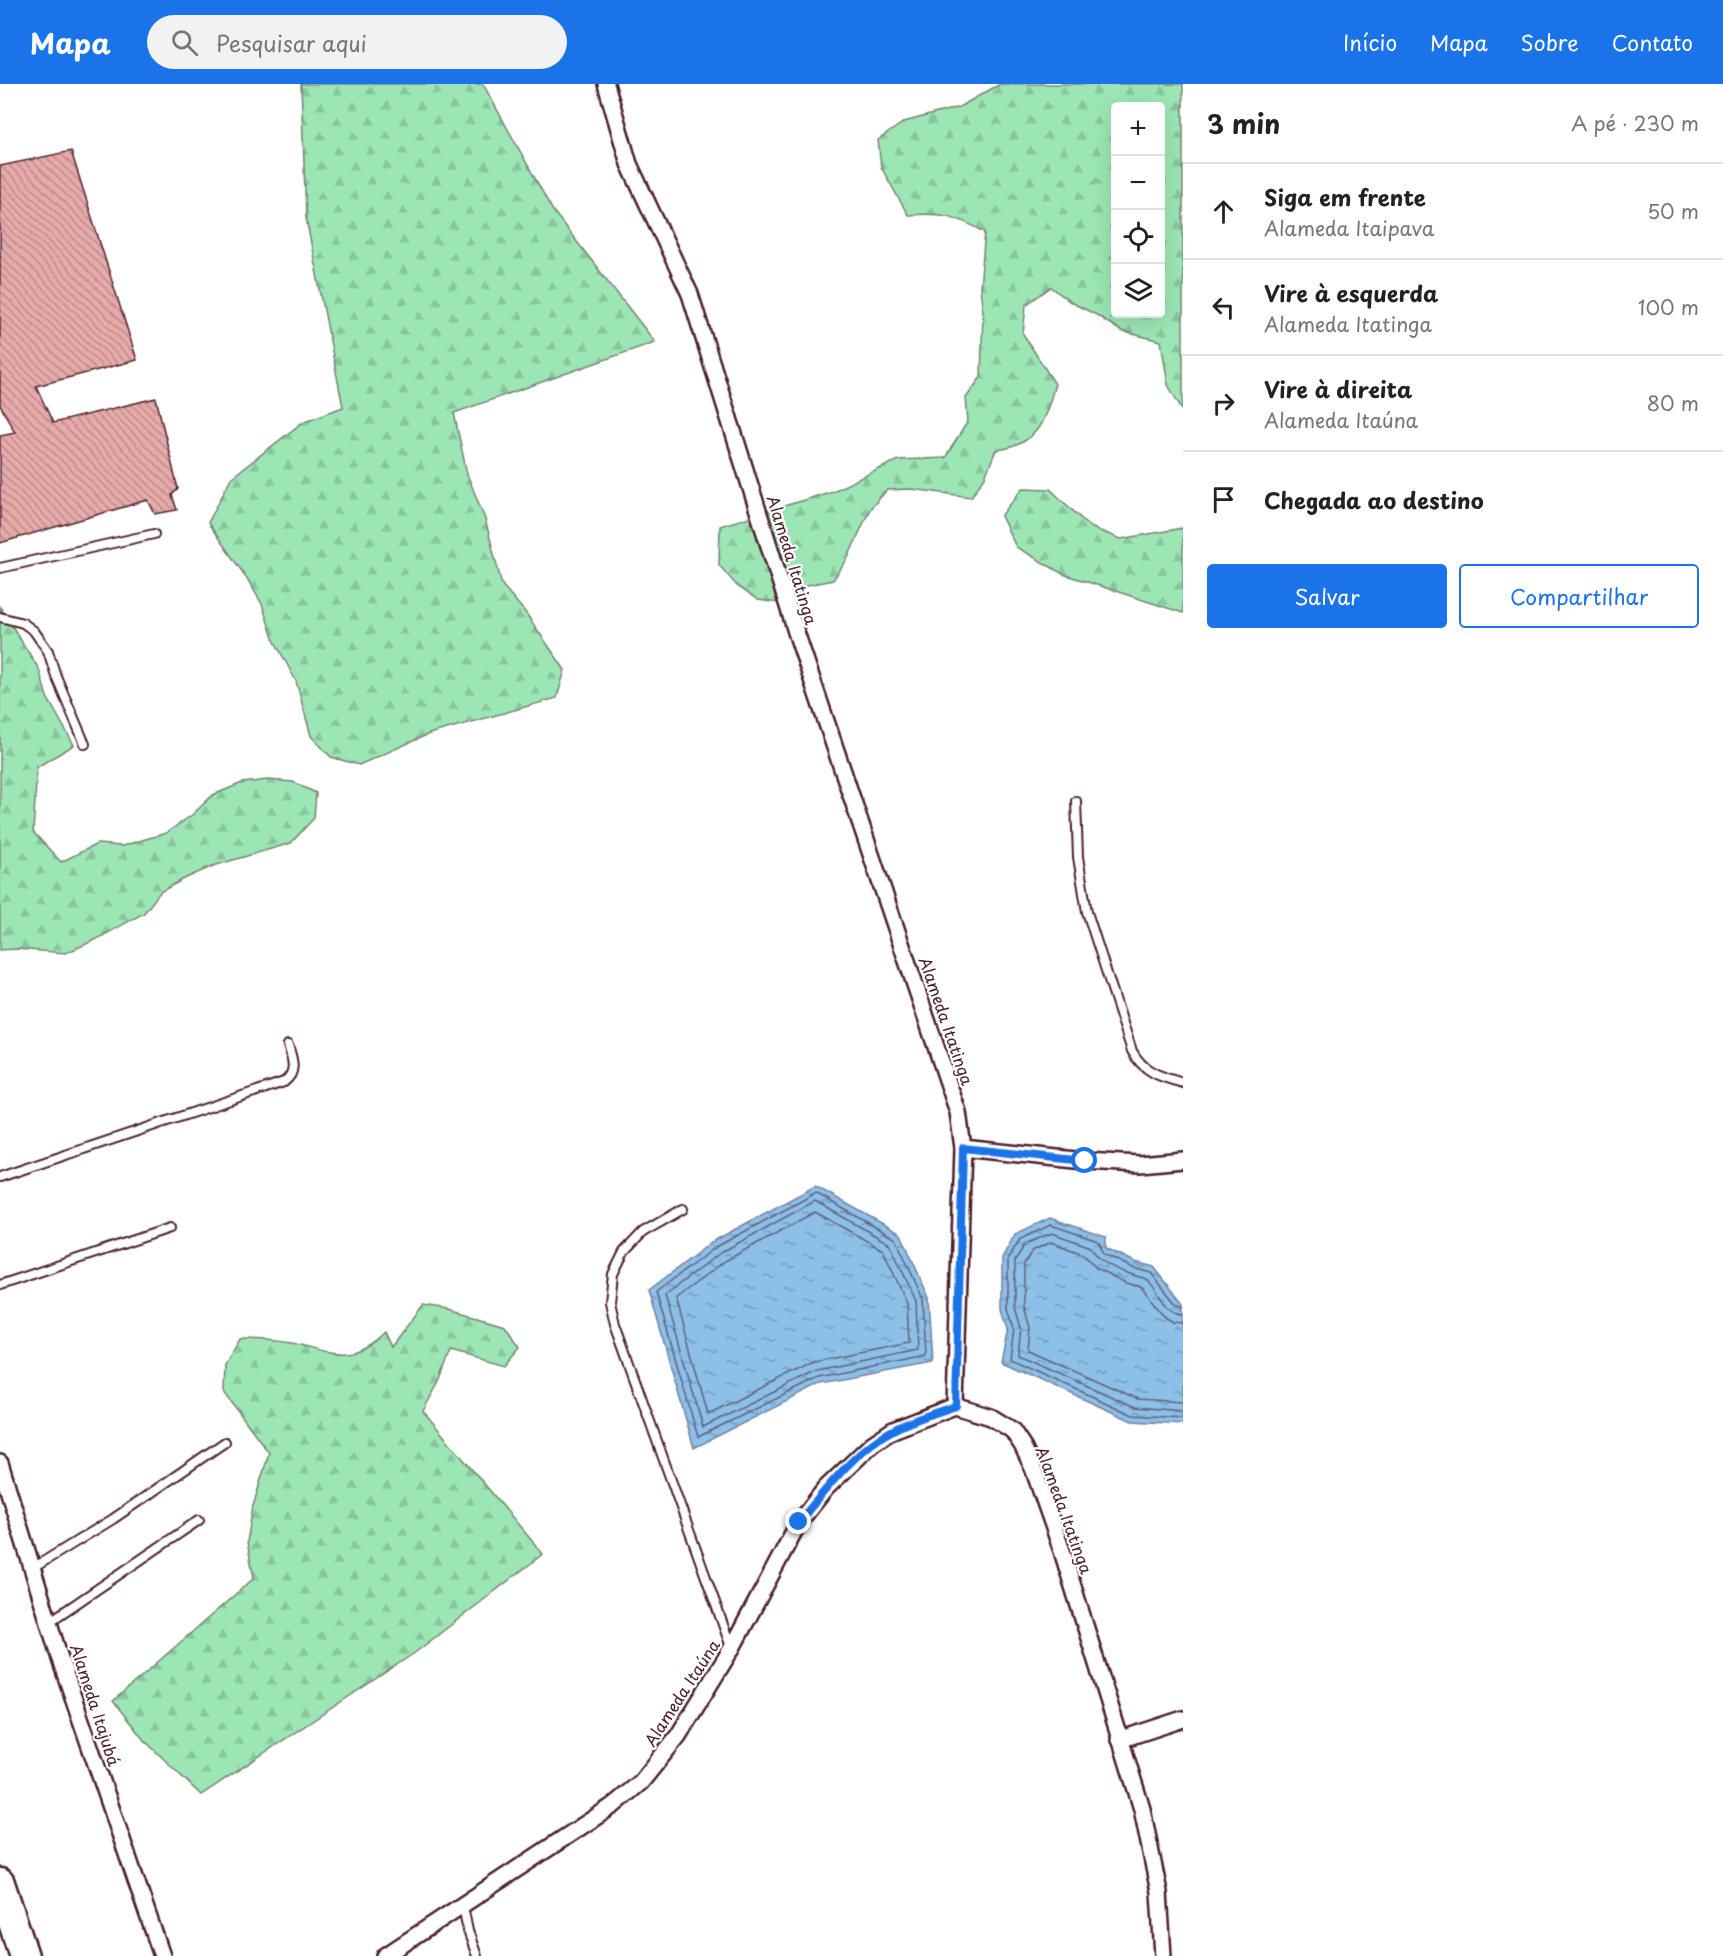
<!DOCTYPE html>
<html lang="pt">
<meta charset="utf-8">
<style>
:root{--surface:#fff;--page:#f2f2f2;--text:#222;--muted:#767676;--line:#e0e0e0;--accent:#1a73e8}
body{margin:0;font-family:"Playpen Sans",sans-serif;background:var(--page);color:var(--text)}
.controls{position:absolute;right:18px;top:18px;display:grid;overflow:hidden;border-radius:6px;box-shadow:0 6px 24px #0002}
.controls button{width:54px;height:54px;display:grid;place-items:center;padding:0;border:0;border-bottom:2px solid var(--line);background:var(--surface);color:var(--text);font:30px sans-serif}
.stop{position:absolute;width:18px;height:18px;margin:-14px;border:4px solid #1a73e8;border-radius:50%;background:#fff}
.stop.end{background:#1a73e8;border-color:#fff;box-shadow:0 2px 6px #0008}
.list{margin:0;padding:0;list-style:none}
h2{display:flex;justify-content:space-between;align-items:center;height:78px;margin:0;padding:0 24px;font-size:26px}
h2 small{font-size:20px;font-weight:400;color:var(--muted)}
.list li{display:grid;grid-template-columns:39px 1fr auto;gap:18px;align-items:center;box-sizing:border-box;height:96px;padding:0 24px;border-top:2px solid var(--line)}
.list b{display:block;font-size:22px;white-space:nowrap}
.list p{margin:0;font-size:20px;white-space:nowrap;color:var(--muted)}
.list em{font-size:20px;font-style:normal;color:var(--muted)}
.actions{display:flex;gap:12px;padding:18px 24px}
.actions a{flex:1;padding:14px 0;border:2px solid var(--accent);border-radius:6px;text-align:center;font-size:21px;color:var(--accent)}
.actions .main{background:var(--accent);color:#fff}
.icon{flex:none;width:33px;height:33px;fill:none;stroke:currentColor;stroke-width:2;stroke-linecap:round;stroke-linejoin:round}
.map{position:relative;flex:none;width:1183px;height:1872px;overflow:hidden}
header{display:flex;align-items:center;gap:36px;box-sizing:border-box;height:84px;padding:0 30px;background:var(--accent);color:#fff}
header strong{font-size:28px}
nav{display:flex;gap:33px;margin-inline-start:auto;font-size:21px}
.search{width:420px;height:54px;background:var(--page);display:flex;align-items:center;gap:15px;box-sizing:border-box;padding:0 21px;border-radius:33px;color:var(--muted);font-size:22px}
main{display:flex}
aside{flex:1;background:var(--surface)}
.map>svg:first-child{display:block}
.forest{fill:url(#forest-firs);stroke:#738270;stroke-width:1.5;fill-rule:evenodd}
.water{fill:url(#water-ripples);stroke:#72809d;stroke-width:1.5}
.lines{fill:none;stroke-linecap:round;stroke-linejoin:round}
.shore{stroke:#645f77;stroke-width:1.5}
.building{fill:url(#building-back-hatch);stroke:#4a1f2b;stroke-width:1.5}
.service-casing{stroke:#4a1f2b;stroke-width:12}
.minor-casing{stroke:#4a1f2b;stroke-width:20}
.motorway-casing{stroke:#4a1f2b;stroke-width:33}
.service{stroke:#fff;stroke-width:8}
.minor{stroke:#fff;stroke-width:15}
.motorway{stroke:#fff;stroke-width:28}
.route{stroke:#1a73e8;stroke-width:8}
.labels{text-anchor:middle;stroke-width:4.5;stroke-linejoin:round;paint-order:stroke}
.street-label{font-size:16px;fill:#4a1f2b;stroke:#fff}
</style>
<header>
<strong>Mapa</strong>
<div class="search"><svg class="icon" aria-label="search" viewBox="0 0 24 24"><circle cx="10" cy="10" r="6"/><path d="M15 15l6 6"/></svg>Pesquisar aqui</div>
<nav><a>Início</a><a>Mapa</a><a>Sobre</a><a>Contato</a></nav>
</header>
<main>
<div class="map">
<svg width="1183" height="1872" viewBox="0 0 1183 1872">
<defs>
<pattern id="forest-firs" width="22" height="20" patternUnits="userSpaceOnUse" patternTransform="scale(1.5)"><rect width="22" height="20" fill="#9ce6b5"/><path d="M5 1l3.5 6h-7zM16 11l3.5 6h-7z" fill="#88c59c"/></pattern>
<pattern id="water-ripples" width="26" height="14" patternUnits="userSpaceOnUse" patternTransform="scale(1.5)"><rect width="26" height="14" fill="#8cc0e9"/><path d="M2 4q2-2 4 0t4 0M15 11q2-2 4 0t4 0" fill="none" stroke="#749bbd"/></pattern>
<pattern id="building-back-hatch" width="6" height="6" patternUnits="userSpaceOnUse" patternTransform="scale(1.5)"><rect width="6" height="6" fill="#e6aaa9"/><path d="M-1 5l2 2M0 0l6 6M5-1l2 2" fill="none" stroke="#bc8a8a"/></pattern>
</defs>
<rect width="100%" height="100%" fill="#fff"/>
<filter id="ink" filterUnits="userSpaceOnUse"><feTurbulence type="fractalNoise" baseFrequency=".0167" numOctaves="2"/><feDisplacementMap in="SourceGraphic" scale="12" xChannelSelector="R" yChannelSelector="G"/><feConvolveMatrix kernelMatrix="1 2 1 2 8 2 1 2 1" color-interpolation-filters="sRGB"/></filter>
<g filter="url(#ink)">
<path class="forest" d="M301 0H483L553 127 655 258 454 329 467 390 485 435 502 501 525 528 565 586 557 614 429 650 359 681 331 673 311 652 296 597 273 554 262 520 248 496 208 439 231 394 303 338 343 323 306 134Z
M1000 0H1183V327L1168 301 1161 257 1121 247 1095 230 1072 219 1051 203 1026 221 1023 250 1055 300C1044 337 1039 361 996 366L985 393 971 413 912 405 887 406 870 425 847 476 833 496 807 501 786 520 758 516 737 502 719 481 720 442 833 407 898 376 945 374 968 337 966 314 981 293 983 229 980 203 985 148C955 132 943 128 908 131L881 83 878 56 904 38 959 23ZM1116 22H1160V230H1116Z
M1023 404 1050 405 1090 443 1121 455 1183 444V529L1063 490 1016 463 1001 432Z
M0 523 39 585 47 613 74 661 37 683 33 748 61 778 97 760 122 762 166 749 192 731 213 711 242 699 268 696 293 698 316 709 314 734 291 759 213 782 184 795 160 808 144 829 95 856 66 869 16 865 0 866Z
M423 1221 449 1225 505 1241 520 1263 504 1282 451 1267 439 1298 423 1327 543 1470 416 1568 201 1711 144 1656 113 1617 254 1494 247 1458 253 1422 269 1369 224 1308 225 1281 240 1255C257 1255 274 1256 292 1259 331 1268 350 1281 384 1248L391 1263Z"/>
<path class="water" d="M815 1102 901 1150 929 1214 933 1279 821 1300 694 1364 649 1206 712 1158Z
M1050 1134 1106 1153V1164L1135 1178 1154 1183 1183 1220V1340L1132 1337 1001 1278 1008 1245 1002 1225V1174L1015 1150Z"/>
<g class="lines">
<path class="shore" d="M816 1109 896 1155 923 1215 926 1272 819 1294 698 1353 656 1208 716 1163Z
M815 1117 890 1160 916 1217 918 1266 817 1287 703 1343 665 1211 720 1169Z
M815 1128 883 1166 907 1219 909 1259 814 1278 708 1330 676 1214 725 1177Z
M1183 1223 1176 1220 1151 1189 1133 1184 1104 1170 1098 1157 1051 1141 1020 1155 1008 1175V1224L1014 1245 1010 1275 1133 1331 1183 1334
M1183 1230C1163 1229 1160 1205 1146 1195 1143 1193 1137 1193 1133 1191 1116 1186 1098 1178 1091 1163L1052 1149 1025 1160 1015 1177V1223L1021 1244 1018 1271 1135 1323 1183 1327
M1183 1239 1173 1238 1165 1233 1141 1203 1126 1199 1096 1184 1083 1170 1051 1158 1032 1167 1024 1180V1222L1030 1244 1028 1266 1138 1315 1183 1318"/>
</g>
<path class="building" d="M71 67 137 276 36 302 53 339 156 314 178 405 172 411 177 426 155 430 148 416 0 459V351L15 348 0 321V82Z"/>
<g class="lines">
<g class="service-casing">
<path id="service" d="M0 484 154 450
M0 533 23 539 34 547 48 567 56 592 85 660
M1076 717 1078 773 1087 828 1132 967C1143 988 1161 993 1183 999
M0 1093 284 998C298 988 292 974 288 961
M683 1125 643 1148 624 1168 613 1190 610 1218 615 1240 731 1563
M0 1201 170 1144
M33 1484 113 1435 225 1358
M49 1538 199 1436
M463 1822 468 1847 477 1872"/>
</g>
<g class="minor-casing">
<path id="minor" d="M606 0 629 80 690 210 797 551 958 1028 963 1064 955 1322 991 1333 1012 1346 1022 1361 1033 1384 1062 1467 1142 1725 1159 1808 1163 1872
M963 1064 1085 1077 1140 1080 1183 1076
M0 1379 61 1578 162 1872
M1119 1656 1183 1635
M385 1872 614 1721 641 1698 678 1652 732 1564 799 1438 826 1404 872 1360 893 1346 955 1322"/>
</g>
<g class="motorway-casing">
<path id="motorway" d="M0 1799 24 1872"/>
</g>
<use href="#service" class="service"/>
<use href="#minor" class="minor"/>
<use href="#motorway" class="motorway"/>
</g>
</g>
<g class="lines" filter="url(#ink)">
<path class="route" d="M799 1438C825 1406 857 1364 895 1345 914 1335 935 1329 956 1322L963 1064 1085 1077"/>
</g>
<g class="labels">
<g class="street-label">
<text transform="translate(792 476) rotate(73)" y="6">Alameda Itatinga</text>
<text transform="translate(946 937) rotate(71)" y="6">Alameda Itatinga</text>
<text transform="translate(1064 1426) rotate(70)" y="6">Alameda Itatinga</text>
<text transform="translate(682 1609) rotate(-57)" y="6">Alameda Itaúna</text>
<text transform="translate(95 1621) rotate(72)" y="6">Alameda Itajubá</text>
</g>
</g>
</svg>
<div class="controls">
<button>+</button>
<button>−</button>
<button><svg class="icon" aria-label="locate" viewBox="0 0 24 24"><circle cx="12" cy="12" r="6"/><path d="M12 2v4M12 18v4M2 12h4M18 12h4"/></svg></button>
<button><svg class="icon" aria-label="layers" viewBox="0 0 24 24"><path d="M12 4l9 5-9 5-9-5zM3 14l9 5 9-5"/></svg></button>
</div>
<div class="stop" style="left:1085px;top:1077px"></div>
<div class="stop end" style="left:799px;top:1438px"></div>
</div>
<aside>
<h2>3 min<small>A pé · 230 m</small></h2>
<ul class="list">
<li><svg class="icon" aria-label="ahead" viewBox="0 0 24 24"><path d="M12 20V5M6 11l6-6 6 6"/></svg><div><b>Siga em frente</b><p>Alameda Itaipava</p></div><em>50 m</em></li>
<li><svg class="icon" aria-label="left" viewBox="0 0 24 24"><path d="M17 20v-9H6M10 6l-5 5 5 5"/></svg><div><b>Vire à esquerda</b><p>Alameda Itatinga</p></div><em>100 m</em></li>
<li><svg class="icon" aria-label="right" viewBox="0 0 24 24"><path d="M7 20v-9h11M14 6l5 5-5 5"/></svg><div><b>Vire à direita</b><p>Alameda Itaúna</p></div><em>80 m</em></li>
<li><svg class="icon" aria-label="arrive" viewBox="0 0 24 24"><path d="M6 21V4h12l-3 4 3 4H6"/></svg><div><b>Chegada ao destino</b></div></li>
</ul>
<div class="actions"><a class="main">Salvar</a><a>Compartilhar</a></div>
</aside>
</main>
